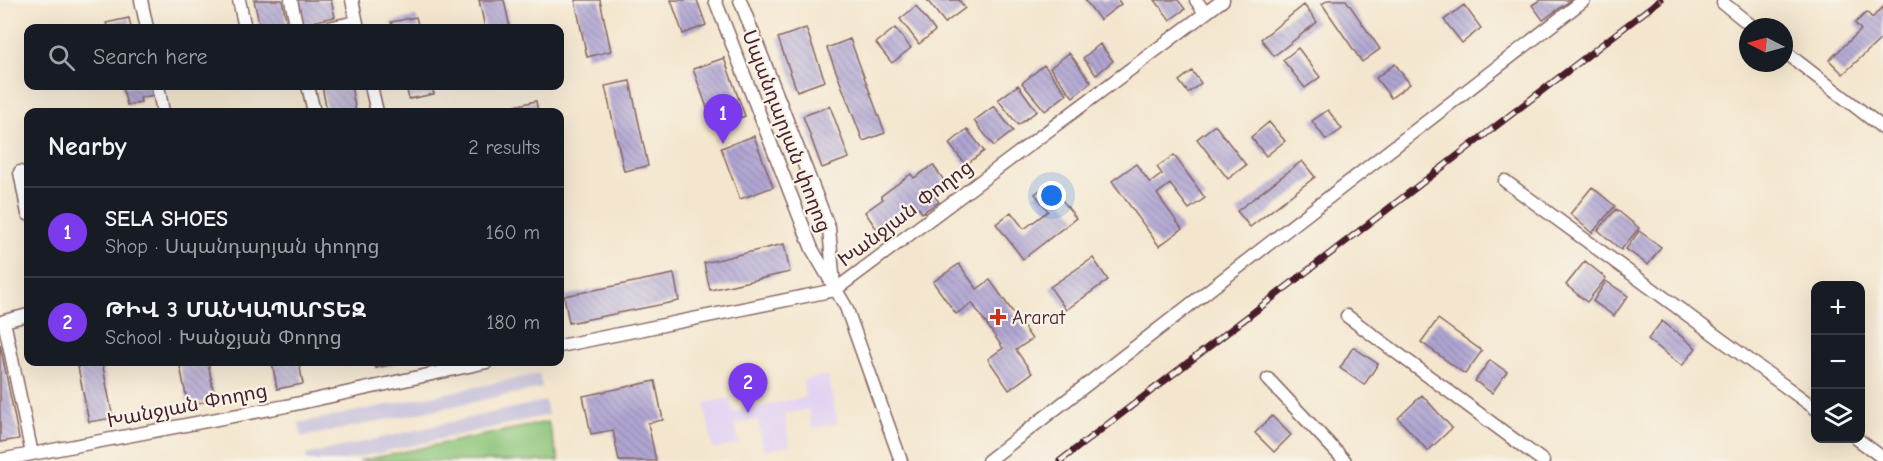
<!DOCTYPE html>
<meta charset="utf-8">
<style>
:root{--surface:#171b24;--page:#20242c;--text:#f1f3f6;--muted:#9ea1a6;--line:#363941;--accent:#7c3aed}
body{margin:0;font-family:"Comic Neue","Noto Sans Armenian",sans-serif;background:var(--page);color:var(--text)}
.controls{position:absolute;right:18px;bottom:18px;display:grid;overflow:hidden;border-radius:12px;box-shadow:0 6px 24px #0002}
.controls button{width:54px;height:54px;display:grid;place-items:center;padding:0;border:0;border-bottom:2px solid var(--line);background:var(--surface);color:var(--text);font:30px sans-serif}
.compass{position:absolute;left:1739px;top:18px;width:54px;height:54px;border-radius:50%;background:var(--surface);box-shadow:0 6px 24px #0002;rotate:276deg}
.you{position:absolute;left:1052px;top:196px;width:21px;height:21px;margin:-15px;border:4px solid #fff;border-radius:50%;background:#1a73e8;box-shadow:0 0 0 9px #1a73e833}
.badge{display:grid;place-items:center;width:39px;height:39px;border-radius:50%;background:var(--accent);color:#fff;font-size:20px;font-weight:700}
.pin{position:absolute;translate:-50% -50px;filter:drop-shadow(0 2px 3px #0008)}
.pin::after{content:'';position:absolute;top:32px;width:21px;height:18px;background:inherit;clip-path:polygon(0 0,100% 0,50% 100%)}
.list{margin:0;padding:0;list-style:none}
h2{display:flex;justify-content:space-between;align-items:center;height:78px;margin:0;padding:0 24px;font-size:26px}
h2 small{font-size:20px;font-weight:400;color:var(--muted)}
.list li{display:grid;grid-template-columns:39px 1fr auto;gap:18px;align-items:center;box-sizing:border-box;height:90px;padding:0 24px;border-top:2px solid var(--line)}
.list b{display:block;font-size:22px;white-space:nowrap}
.list p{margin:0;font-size:20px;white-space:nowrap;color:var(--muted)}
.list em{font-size:20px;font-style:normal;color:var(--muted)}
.icon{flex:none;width:33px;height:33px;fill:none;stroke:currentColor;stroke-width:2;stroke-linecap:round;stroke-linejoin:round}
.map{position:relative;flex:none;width:1883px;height:461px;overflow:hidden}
.search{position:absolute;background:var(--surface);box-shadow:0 6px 24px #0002;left:24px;top:24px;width:540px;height:66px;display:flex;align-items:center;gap:15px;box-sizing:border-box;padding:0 21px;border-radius:12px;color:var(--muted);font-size:22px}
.panel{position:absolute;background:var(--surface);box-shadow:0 6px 24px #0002;left:24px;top:108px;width:540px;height:258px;border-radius:12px}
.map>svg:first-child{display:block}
.built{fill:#e3d3f2}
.industrial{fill:#c6c0da}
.garden{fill:#8bc478;stroke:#6a7252;stroke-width:1.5}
.building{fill:url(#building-back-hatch)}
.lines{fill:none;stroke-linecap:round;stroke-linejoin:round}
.street-casing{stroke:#866564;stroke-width:15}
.street{stroke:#fff;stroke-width:12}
.rail-casing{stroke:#4a1f2b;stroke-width:7}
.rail{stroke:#f7f3e8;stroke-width:4.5;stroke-dasharray:14;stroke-linecap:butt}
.poi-dot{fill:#c8321e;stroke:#f7f3e8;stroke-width:2}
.labels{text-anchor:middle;stroke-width:4.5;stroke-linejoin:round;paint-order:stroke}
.street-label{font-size:20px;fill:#4a1f2b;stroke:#f7f3e8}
.poi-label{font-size:20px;fill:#4a1f2b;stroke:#f7f3e8;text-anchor:start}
</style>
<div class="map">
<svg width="1883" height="461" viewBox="0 0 1883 461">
<defs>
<pattern id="building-back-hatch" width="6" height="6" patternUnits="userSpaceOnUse" patternTransform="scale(1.5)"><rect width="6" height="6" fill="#b0a6d3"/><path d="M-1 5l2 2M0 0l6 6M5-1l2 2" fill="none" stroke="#9187ab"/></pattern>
</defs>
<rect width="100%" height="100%" fill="#f7f3e8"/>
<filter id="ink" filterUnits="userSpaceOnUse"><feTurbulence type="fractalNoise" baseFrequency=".0167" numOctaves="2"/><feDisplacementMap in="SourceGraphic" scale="12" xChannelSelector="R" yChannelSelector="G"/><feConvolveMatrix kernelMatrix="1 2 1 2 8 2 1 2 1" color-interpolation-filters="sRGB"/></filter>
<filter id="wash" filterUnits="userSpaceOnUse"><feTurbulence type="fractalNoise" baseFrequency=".008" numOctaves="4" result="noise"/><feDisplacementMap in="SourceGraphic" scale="24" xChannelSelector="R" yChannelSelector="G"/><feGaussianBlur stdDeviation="1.35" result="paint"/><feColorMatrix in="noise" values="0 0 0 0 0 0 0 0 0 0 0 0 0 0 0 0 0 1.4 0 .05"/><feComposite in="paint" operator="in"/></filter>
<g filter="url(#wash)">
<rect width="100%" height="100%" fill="#f4e6ce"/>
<path class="built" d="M828 375 838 423 812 428 808 409 784 414 790 445 764 451 758 420 735 424 739 444 713 449 704 403 730 398 733 412 805 397 803 380Z"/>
<path class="industrial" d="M539 374 542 388 302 437 299 423Z
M545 401 548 415 342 461H307L306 455Z"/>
<path class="garden" d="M548 422 559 461H359Z"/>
<g id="blocks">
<path class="building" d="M254 0H282L288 28H260Z
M297 0H331L335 17 302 24Z
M479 0H504L510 28H485Z
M575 0H600L611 51 587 57Z
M671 0H697L706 25 683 34Z
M927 0H959L965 8 945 23Z
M1085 0H1118L1121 4 1100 20Z
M1155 0H1178L1185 9 1170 20Z
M1328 0H1346L1380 49 1362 62 1322 4Z
M1540 0H1571L1543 20 1532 5Z
M1304 5 1317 22 1274 56 1261 39Z
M1464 5 1481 28 1462 43 1444 20Z
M916 6 935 31 919 44 900 19Z
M1883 7V37L1843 74 1829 60 1861 30 1855 23 1867 12 1872 18Z
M416 17 419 28H393L391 22Z
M129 18 131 28H108L106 23Z
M806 28 825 81 797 91 778 38Z
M895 28 911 48 892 63 876 43Z
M850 39 885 133 863 141 827 48Z
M1100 44 1113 61 1096 75 1083 58Z
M1298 48 1320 77 1305 88 1283 60Z
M1069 53 1091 82 1073 97 1050 68Z
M724 58 745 116 714 127 693 69Z
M1395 64 1410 84 1391 98 1376 78Z
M1044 65 1067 94 1045 111 1022 83Z
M1192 71 1201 83 1188 93 1179 81Z
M630 81 648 166 624 171 605 86Z
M1018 85 1037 111 1018 125 998 100Z
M122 86H152L154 95 140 98 141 102 127 105Z
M322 86H351L356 112H327Z
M406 86H432L434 94 409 99Z
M536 101 538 112H511L510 107Z
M830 106 849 158 822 168 803 116Z
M994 106 1013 131 994 146 974 121Z
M1328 110 1342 129 1326 140 1312 121Z
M1269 122 1285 141 1266 156 1251 137Z
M1215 125 1246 165 1228 179 1197 139Z
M967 129 984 151 966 165 949 144Z
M754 136 773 187 740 199 721 148Z
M1174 155 1205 198 1189 209 1170 184 1157 194 1182 229 1159 246 1112 181 1136 164 1150 183 1162 174 1157 167Z
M1302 161 1315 177 1250 227 1237 211Z
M933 165 948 186 934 195 939 202 922 213 918 207 880 234 865 212 883 199 881 196 911 174 914 178Z
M1049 183 1076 218 1023 259 996 224 1011 212 1024 229 1048 211 1035 194Z
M1592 187 1615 206 1592 233 1570 214Z
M1616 209 1639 228 1621 250 1598 230Z
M1639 231 1661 247 1648 265 1626 249Z
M784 244 790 272 710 290 704 263Z
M1093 258 1108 280 1066 310 1050 287Z
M1585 261 1606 278 1587 302 1566 285Z
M959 264 977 289 990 280 1032 339 1016 350 1032 373 1009 390 988 359 1003 348 972 303 956 314 933 282Z
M674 274 679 301 569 323 564 296Z
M1606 281 1628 296 1614 316 1593 301Z
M1438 319 1482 351 1465 374 1421 342Z
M1662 321 1696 348 1682 366 1648 339Z
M0 344 19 439 0 442Z
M1353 347 1378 364 1364 385 1340 368Z
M1490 360 1507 372 1492 393 1475 381Z
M77 362H102L113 418 89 422Z
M179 362H208L215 400 188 405Z
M272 362H299L303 384 277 389Z
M374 362H402L376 368Z
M655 381 663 420 648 423 656 461H619L613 430 591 434 583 396Z
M1422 395 1452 428 1428 451 1398 418Z
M1272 416 1291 435 1274 452 1255 433Z"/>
</g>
</g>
<g filter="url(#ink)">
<use href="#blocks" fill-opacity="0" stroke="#866564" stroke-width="1.5"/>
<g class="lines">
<g class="street-casing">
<path id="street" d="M141 0 147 28
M239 0 245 28
M291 0 297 28
M352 0 358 28
M715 0 812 249 846 307 901 461
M740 0 829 228 834 286
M1196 0 1205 13
M1723 3 1753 27
M328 28 356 22
M1784 51 1883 128
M158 86 163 112
M308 86 314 112
M371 86 377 112
M20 172 28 214
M1505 181 1816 409
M28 315 4 321 32 454
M1347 316 1543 461
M560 346 835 290 1223 0
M1268 379 1345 461
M1856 438 1883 458
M0 460 286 406 487 362
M988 461 1584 0"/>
</g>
<use href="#street" class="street"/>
<g class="rail-casing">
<path id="rail" d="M1060 461 1660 0"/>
</g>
<use href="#rail" class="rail"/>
</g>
</g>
<path class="poi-dot" d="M995 308h6v6h6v6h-6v6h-6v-6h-6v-6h6z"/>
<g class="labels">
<g class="street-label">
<text transform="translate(787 131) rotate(69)" y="7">Սպանդարյան փողոց</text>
<text transform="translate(905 213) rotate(-37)" y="7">Խանջյան Փողոց</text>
<text transform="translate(187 405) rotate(-11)" y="7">Խանջյան Փողոց</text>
</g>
<g class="poi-label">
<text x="1012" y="324">Ararat</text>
</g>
</g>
</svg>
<div class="controls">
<button>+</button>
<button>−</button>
<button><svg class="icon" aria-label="layers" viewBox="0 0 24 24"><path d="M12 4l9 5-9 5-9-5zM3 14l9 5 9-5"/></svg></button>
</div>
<svg class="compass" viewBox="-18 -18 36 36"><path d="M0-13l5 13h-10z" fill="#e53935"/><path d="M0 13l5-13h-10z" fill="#9ea1a6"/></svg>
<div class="you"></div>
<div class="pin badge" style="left:723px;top:144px">1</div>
<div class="pin badge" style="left:748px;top:413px">2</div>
<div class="search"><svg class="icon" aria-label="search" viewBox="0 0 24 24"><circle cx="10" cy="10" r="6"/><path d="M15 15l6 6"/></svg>Search here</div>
<section class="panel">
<h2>Nearby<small>2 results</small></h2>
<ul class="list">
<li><span class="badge">1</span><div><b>SELA SHOES</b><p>Shop · Սպանդարյան փողոց</p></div><em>160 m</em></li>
<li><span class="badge">2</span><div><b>ԹԻՎ 3 ՄԱՆԿԱՊԱՐՏԵԶ</b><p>School · Խանջյան Փողոց</p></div><em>180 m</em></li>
</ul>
</section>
</div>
